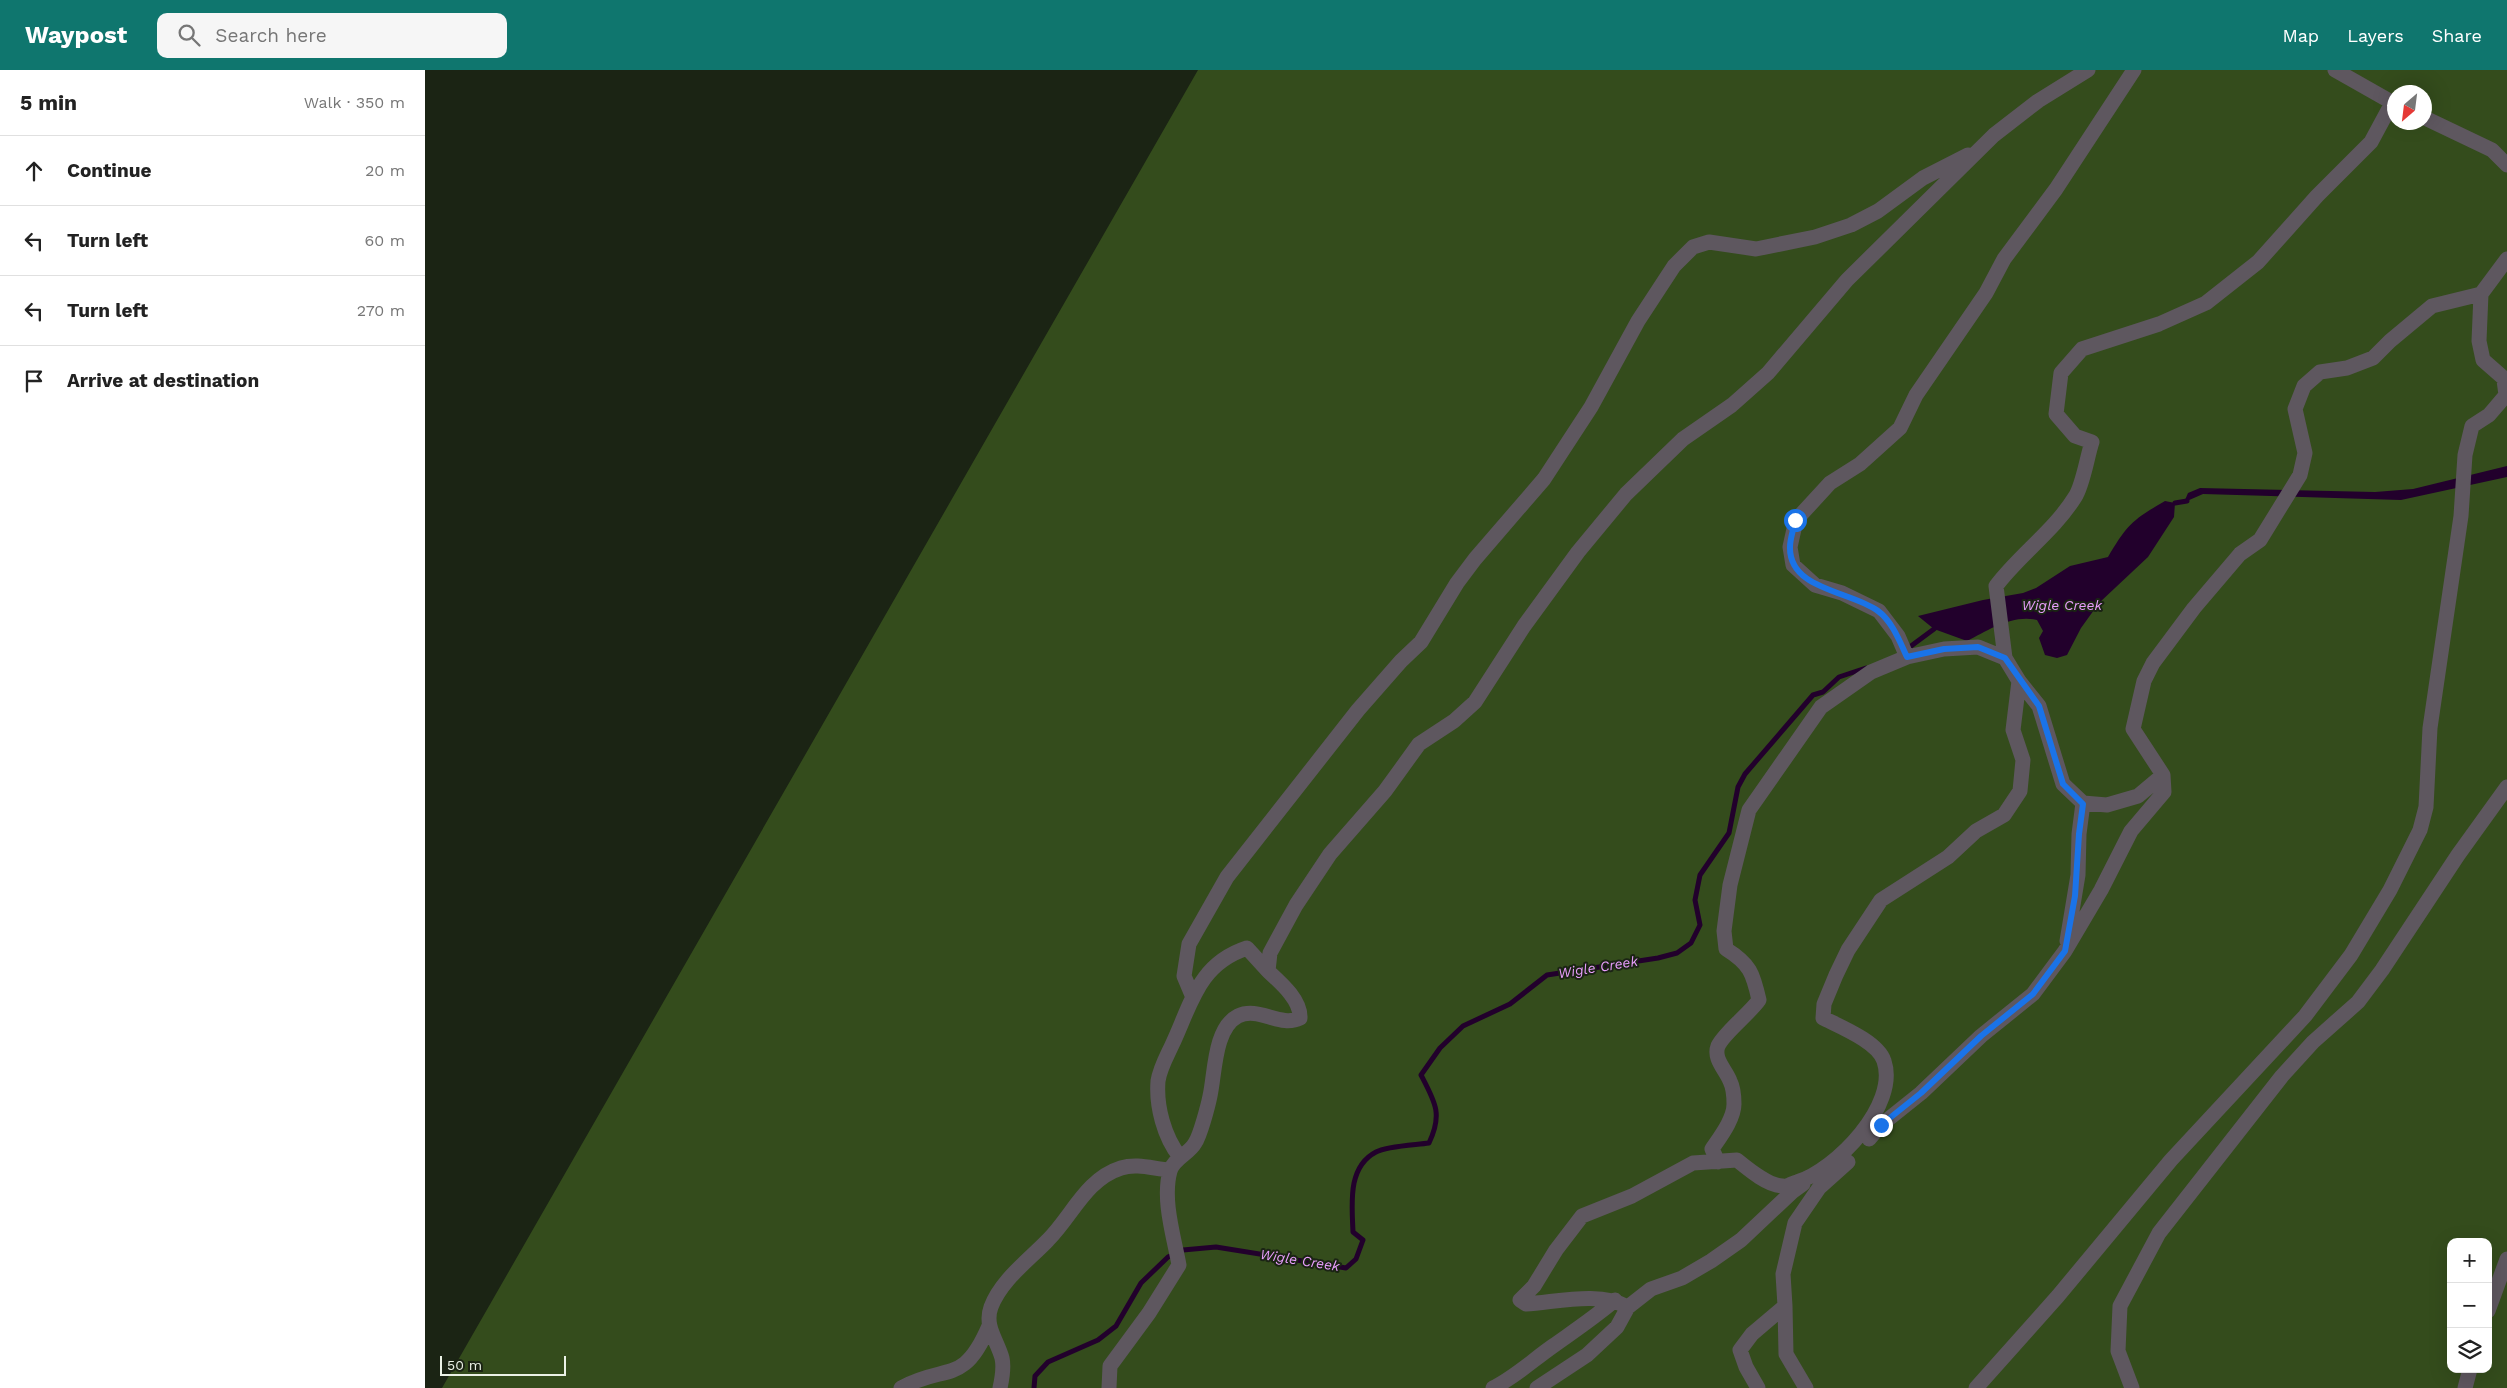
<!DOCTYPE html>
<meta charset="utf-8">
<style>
:root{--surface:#fff;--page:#f6f6f6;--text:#222;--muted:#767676;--line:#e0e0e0;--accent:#0f766e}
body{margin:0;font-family:"Work Sans",sans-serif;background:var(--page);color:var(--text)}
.controls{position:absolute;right:15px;bottom:15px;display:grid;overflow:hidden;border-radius:10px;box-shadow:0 5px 20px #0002}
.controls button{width:45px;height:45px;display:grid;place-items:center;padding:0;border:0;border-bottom:1px solid var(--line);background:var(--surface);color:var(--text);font:25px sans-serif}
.compass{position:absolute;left:1962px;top:15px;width:45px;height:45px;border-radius:50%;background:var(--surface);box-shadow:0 5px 20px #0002;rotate:208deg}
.scale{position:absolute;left:15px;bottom:12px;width:126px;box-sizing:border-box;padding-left:5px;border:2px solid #ebf2e6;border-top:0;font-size:14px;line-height:18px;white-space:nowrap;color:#ebf2e6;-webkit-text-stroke:4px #1b2414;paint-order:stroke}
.stop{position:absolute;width:15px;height:15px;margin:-11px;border:4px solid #1a73e8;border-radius:50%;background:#fff}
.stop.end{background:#1a73e8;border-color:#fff;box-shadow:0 1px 5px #0008}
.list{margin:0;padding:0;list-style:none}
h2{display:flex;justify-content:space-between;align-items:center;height:65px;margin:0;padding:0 20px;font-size:21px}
h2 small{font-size:16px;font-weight:400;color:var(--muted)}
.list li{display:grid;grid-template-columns:32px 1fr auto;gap:15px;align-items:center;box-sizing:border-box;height:70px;padding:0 20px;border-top:1px solid var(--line)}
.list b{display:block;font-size:19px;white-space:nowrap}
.list em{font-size:16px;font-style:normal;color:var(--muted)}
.icon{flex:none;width:28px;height:28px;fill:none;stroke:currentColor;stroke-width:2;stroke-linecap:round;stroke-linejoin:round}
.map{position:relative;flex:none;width:2082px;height:1318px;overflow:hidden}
header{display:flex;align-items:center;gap:30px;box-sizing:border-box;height:70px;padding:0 25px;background:var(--accent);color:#fff}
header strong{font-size:24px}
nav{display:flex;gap:28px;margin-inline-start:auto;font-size:18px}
.search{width:350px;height:45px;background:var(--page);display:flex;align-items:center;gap:12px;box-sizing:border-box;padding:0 18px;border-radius:10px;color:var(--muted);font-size:19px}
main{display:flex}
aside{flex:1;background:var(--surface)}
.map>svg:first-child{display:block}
.green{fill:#344c1c;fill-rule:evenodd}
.water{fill:#22002c}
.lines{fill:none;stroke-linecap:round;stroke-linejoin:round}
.stream{stroke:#22002c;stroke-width:5}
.minor{stroke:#5e575f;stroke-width:15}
.route{stroke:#1a73e8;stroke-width:6}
.labels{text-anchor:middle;stroke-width:4;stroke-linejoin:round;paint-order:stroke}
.water-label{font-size:14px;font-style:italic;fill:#e99efd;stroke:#1b2414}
</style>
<header>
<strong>Waypost</strong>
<div class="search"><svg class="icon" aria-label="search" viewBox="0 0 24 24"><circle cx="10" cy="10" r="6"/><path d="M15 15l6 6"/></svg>Search here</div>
<nav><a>Map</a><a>Layers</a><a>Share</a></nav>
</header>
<main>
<aside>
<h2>5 min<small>Walk · 350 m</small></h2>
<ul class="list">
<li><svg class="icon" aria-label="ahead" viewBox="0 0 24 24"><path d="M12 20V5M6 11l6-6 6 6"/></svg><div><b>Continue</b></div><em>20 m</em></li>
<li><svg class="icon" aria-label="left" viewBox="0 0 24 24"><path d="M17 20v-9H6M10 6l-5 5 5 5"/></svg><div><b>Turn left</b></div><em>60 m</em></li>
<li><svg class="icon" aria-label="left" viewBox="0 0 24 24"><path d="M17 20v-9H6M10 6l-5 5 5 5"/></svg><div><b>Turn left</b></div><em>270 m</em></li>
<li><svg class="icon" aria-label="arrive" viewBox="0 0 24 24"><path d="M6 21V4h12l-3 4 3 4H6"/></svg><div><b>Arrive at destination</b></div></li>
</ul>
</aside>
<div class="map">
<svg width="2082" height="1318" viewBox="0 0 2082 1318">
<rect width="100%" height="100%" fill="#1b2414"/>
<path class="green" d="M773 0H2082V1318H17ZM1970 22H2000V52H1970ZM2026 1172H2063V1299H2026Z"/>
<path class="water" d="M2082 396V407L1976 430 1778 424 1762 431 1760 430 1763 423 1775 418 1950 422 1988 419Z
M1740 431 1750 433 1749 447 1723 487 1674 533 1656 558 1642 585 1632 588 1620 585 1614 568 1618 561 1612 550C1588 544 1563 560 1542 571L1509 559 1493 546 1558 530 1598 523 1611 518 1645 496 1683 487C1702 455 1707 450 1740 431Z"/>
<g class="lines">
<path class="stream" d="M1750 433 1762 431
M1482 579 1509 559
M609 1318 610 1306 623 1292 673 1270 691 1256 716 1213 743 1187 758 1180 791 1177 921 1198 931 1189 938 1170 928 1162C927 1135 922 1097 951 1082 962 1076 990 1075 1004 1073 1018 1044 1010 1032 996 1005L1015 978 1038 956 1085 934 1122 905 1233 888 1252 883 1266 873 1275 855 1270 830 1275 805 1304 763 1313 717 1320 704 1388 625 1398 622 1414 607 1441 598"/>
<path class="minor" d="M1910 0 1970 34
M2000 48 2067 80 2082 95
M2082 189 2056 224 2054 271 2058 290 2082 311
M1482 587 1473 566 1454 541 1417 523 1390 515 1368 495 1365 477 1371 450 1405 413 1435 394 1475 358 1491 325 1561 223 1579 189 1631 119 1709 0
M1594 611 1614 636 1638 714 1658 733 1682 735 1713 726 1738 705
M1642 871 1653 805 1654 764 1658 733
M767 925 759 906 764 874 802 807 933 640 976 591 996 572 1032 513 1050 489 1119 409 1166 337 1213 251 1249 196 1268 177 1284 172 1331 179 1390 167 1426 155 1453 141 1498 108 1543 85
M1444 1069 1456 1055 1496 1023 1556 966 1608 924 1640 881 1676 820 1706 761 1739 722 1738 705 1708 659 1719 611 1728 593 1769 538 1815 484 1835 470 1875 405 1880 383 1870 339 1879 316 1895 302 1922 298 1948 288 1965 271 2007 236 2056 224
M755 1087C739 1067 731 1036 733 1011 735 998 742 986 747 975 766 935 773 894 822 878L843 901
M1293 1092 1287 1079C1295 1067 1309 1049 1309 1034 1309 1027 1308 1017 1305 1011 1301 1000 1288 989 1293 976 1298 964 1325 943 1334 930 1328 903 1325 894 1301 879L1299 861 1305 815 1324 740 1396 637 1446 602 1482 587 1519 579 1553 577 1580 588
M1360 1236 1361 1284 1381 1318
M1203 1237 1226 1219 1257 1208 1286 1191 1316 1170 1367 1122 1378 1114
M2063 1241 2082 1189
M476 1318C521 1293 538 1317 564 1256
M575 1318C577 1309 579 1297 577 1288 572 1270 559 1256 566 1237 576 1210 604 1190 623 1170 647 1146 661 1109 696 1098 712 1093 729 1099 745 1100
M684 1318 685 1296 724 1243 754 1195C749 1167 737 1130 745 1101 749 1088 764 1084 770 1073 775 1066 783 1036 785 1026 790 1004 789 958 813 946 834 936 855 958 875 948 876 930 856 913 843 901L845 883 871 835 905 784 960 721 994 674 1029 651 1050 632 1099 556 1153 482 1201 424 1258 369 1307 335 1343 303 1422 210 1569 65 1613 31 1663 0
M1068 1318C1090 1307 1108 1290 1128 1276 1149 1261 1170 1247 1190 1230
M1112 1318 1162 1285 1192 1257 1203 1237C1174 1221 1133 1232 1101 1234L1095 1230 1109 1216 1131 1180 1157 1146 1207 1126 1268 1093 1312 1090C1323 1099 1343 1116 1358 1116 1362 1117 1368 1113 1372 1112 1411 1100 1474 1035 1459 991 1453 972 1416 957 1398 948L1399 934 1411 905 1423 880 1456 830 1523 787 1551 761 1579 745 1595 721 1598 690 1588 660 1594 611 1580 588 1571 516C1594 485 1629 461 1650 427 1658 415 1662 387 1667 372L1650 366 1631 344 1636 303 1657 279 1734 254 1781 233 1833 192 1892 126 1946 72 1967 33
M1333 1318 1321 1297 1315 1280 1327 1264 1360 1236 1358 1204 1370 1153 1394 1118 1423 1092
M1551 1318 1633 1226 1746 1090 1880 946 1926 885 1965 820 1995 760 2001 737 2005 658 2036 446 2040 385 2047 356 2064 345 2081 325 2079 310
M1707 1318 1693 1281 1695 1236 1734 1163 1857 1006 1888 972 1933 932 1957 900 2033 785 2082 717
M2040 1318 2045 1299"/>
</g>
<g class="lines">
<path class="route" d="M1370 450C1369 459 1365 468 1365 477 1364 520 1426 521 1453 541 1467 551 1475 572 1482 587L1519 579 1553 577 1580 588 1614 636 1638 714 1658 734 1654 764 1650 826 1640 881 1608 924 1556 966 1496 1023 1456 1055"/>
</g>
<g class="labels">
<g class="water-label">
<text x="1637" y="540">Wigle Creek</text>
<text transform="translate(1173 897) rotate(-9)" y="5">Wigle Creek</text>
<text transform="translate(875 1190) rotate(9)" y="5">Wigle Creek</text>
</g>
</g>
</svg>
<div class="controls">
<button>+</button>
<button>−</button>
<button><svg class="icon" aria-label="layers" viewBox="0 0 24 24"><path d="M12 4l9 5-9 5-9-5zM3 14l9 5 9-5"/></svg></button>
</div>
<svg class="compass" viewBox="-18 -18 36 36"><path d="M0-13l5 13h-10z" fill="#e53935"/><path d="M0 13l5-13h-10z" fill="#767676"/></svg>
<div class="scale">50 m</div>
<div class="stop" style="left:1370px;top:450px"></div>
<div class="stop end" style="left:1456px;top:1055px"></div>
</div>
</main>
